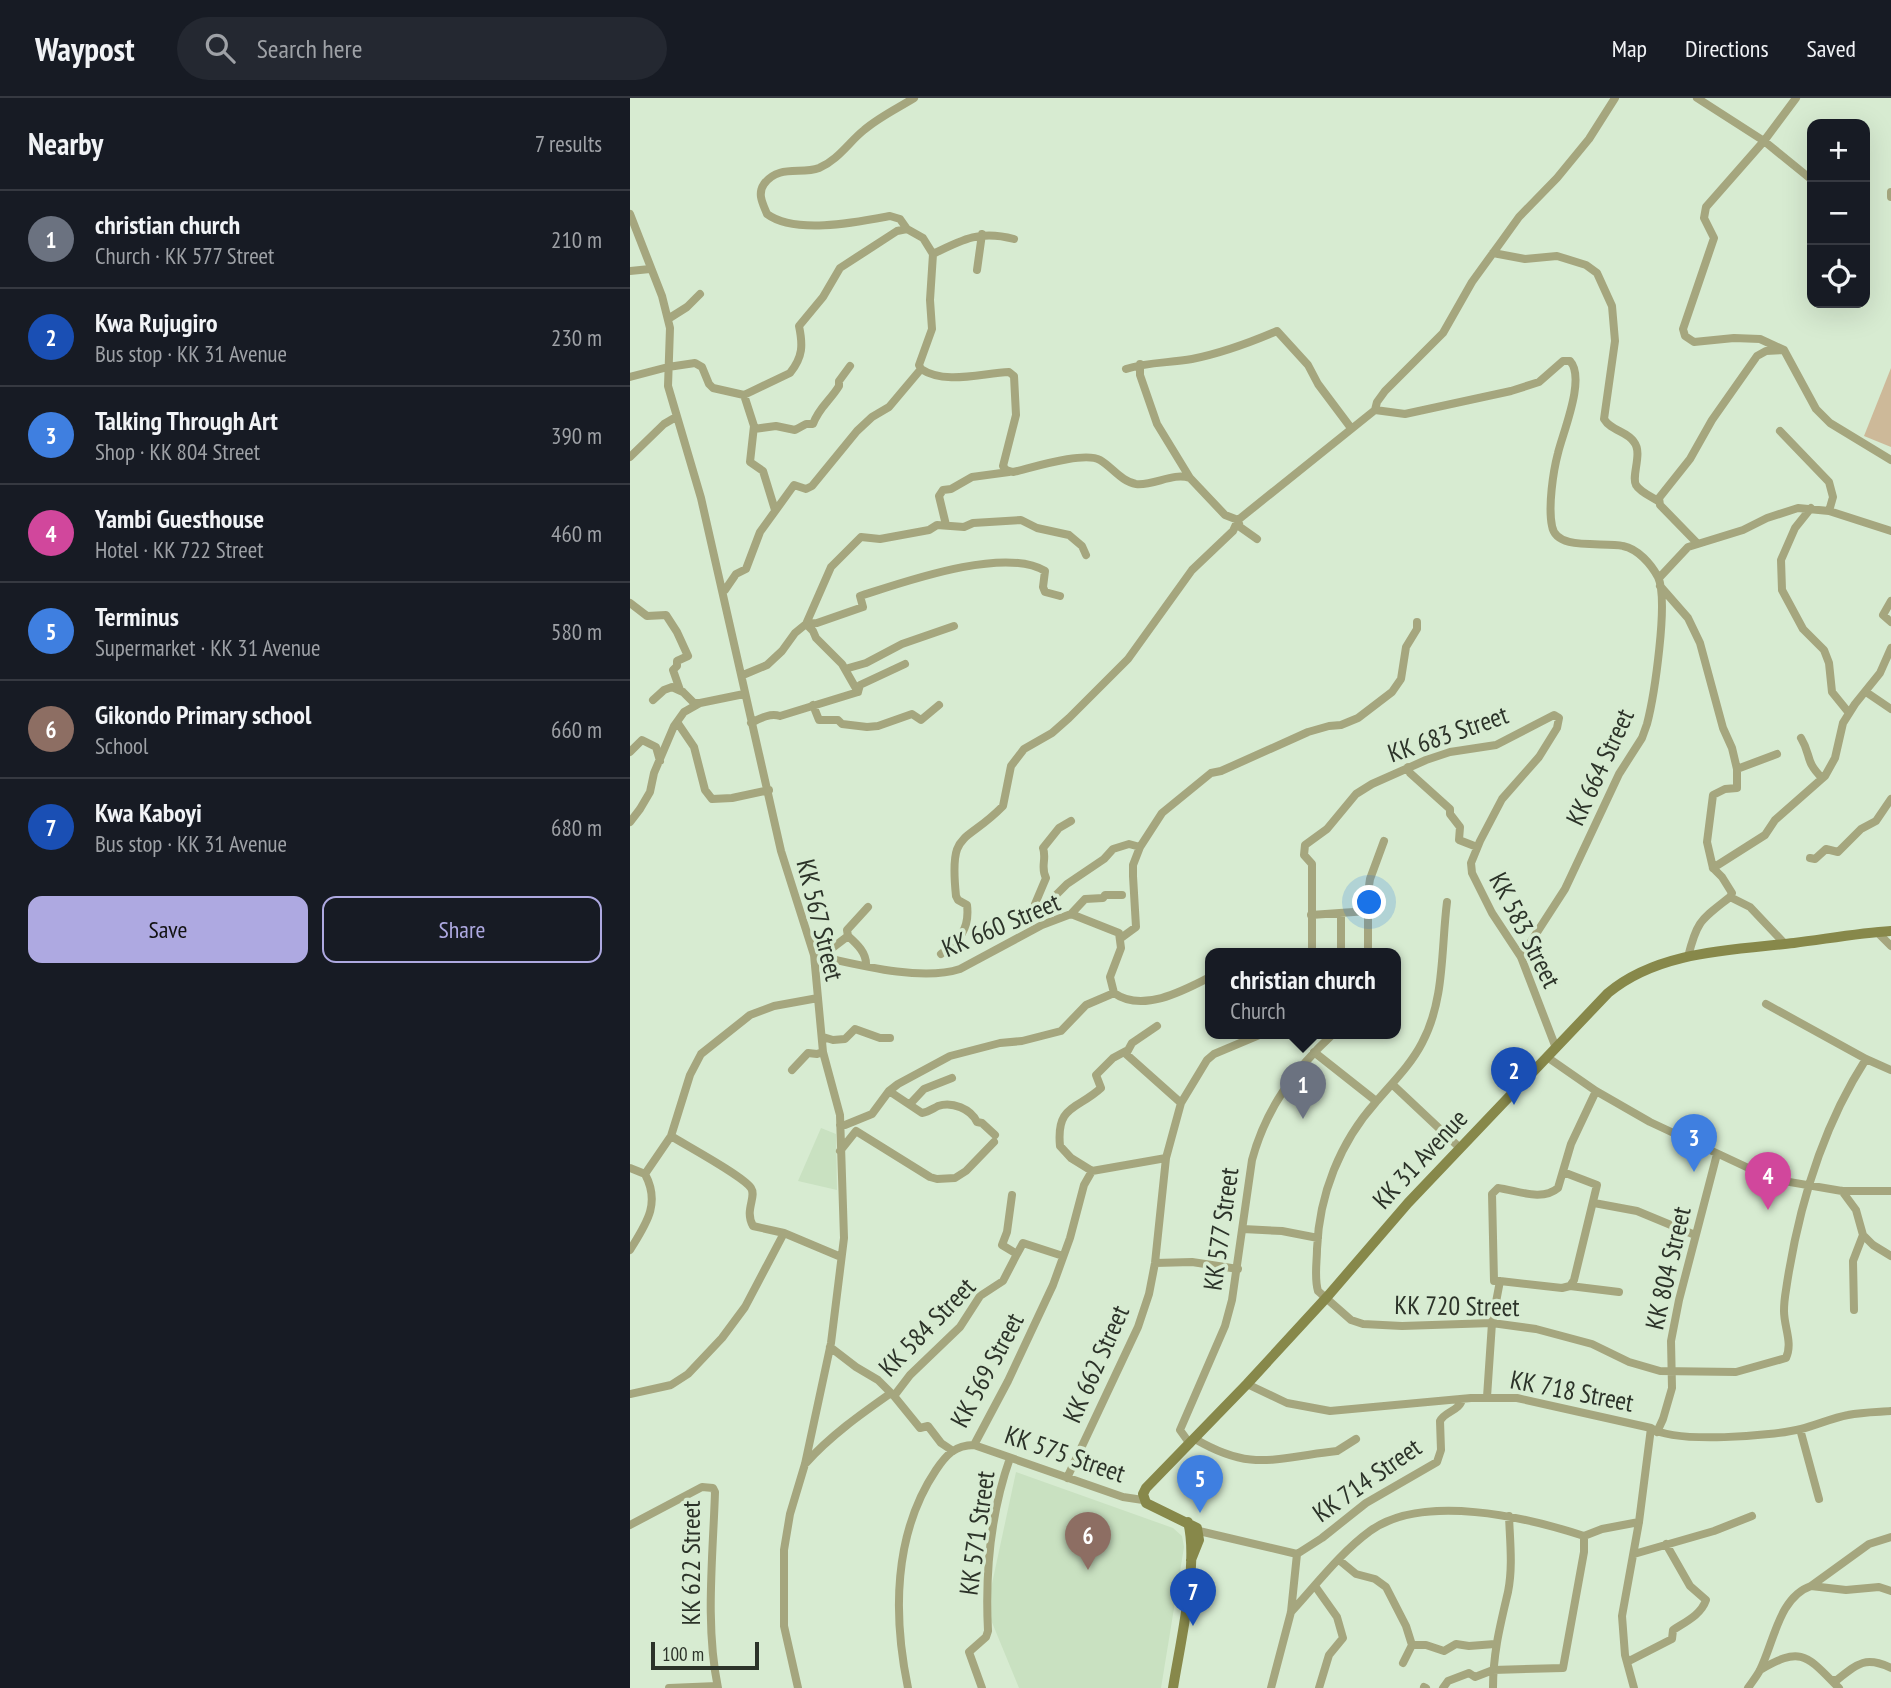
<!DOCTYPE html>
<meta charset="utf-8">
<style>
:root{--surface:#171b24;--page:#242831;--text:#f1f3f6;--muted:#9ea1a6;--line:#363941;--accent:#aea9e1}
body{margin:0;font-family:"PT Sans Narrow",sans-serif;background:var(--page);color:var(--text)}
.controls{position:absolute;right:21px;top:21px;display:grid;overflow:hidden;border-radius:14px;box-shadow:0 7px 28px #0002}
.controls button{width:63px;height:63px;display:grid;place-items:center;padding:0;border:0;border-bottom:2px solid var(--line);background:var(--surface);color:var(--text);font:35px sans-serif}
.scale{position:absolute;left:21px;bottom:18px;width:108px;box-sizing:border-box;padding-left:7px;border:4px solid #2c3329;border-top:0;font-size:19px;line-height:24px;white-space:nowrap;color:#2c3329;-webkit-text-stroke:5px #d7ebd1;paint-order:stroke}
.you{position:absolute;left:740px;top:805px;width:24px;height:24px;margin:-18px;border:5px solid #fff;border-radius:50%;background:#1a73e8;box-shadow:0 0 0 10px #1a73e833}
.badge{display:grid;place-items:center;width:46px;height:46px;border-radius:50%;background:var(--accent);color:#fff;font-size:23px;font-weight:700}
.pin{position:absolute;translate:-50% -58px;filter:drop-shadow(0 2px 4px #0008)}
.pin::after{content:'';position:absolute;top:37px;width:24px;height:21px;background:inherit;clip-path:polygon(0 0,100% 0,50% 100%)}
.popup{position:absolute;left:575px;top:850px;width:196px;height:91px;box-sizing:border-box;display:grid;place-content:center;border-radius:14px;background:var(--surface);filter:drop-shadow(0 2px 5px #0005);font-size:23px;white-space:nowrap;color:var(--muted)}
.popup b{font-size:26px;color:var(--text)}
.popup::after{content:'';position:absolute;left:50%;top:100%;margin-left:-14px;border:14px solid transparent;border-top-color:var(--surface)}
.list{margin:0;padding:0;list-style:none}
h2{display:flex;justify-content:space-between;align-items:center;height:91px;margin:0;padding:0 28px;font-size:30px}
h2 small{font-size:23px;font-weight:400;color:var(--muted)}
.list li{display:grid;grid-template-columns:46px 1fr auto;gap:21px;align-items:center;box-sizing:border-box;height:98px;padding:0 28px;border-top:2px solid var(--line)}
.list b{display:block;font-size:26px;white-space:nowrap}
.list p{margin:0;font-size:23px;white-space:nowrap;color:var(--muted)}
.list em{font-size:23px;font-style:normal;color:var(--muted)}
.actions{display:flex;gap:14px;padding:21px 28px}
.actions a{flex:1;padding:16px 0;border:2px solid var(--accent);border-radius:14px;text-align:center;font-size:24px;color:var(--accent)}
.actions .main{background:var(--accent);color:#111}
.icon{flex:none;width:38px;height:38px;fill:none;stroke:currentColor;stroke-width:2;stroke-linecap:round;stroke-linejoin:round}
.map{position:relative;flex:none;width:1261px;height:1590px;overflow:hidden}
header{display:flex;align-items:center;gap:42px;box-sizing:border-box;height:98px;padding:0 35px;background:var(--surface);border-bottom:2px solid var(--line)}
header strong{font-size:33px}
nav{display:flex;gap:38px;margin-inline-start:auto;font-size:24px}
.search{width:490px;height:63px;background:var(--page);display:flex;align-items:center;gap:18px;box-sizing:border-box;padding:0 24px;border-radius:38px;color:var(--muted);font-size:26px}
main{display:flex}
aside{flex:1;background:var(--surface)}
.map>svg:first-child{display:block}
.built{fill:#c9e1c1}
.green{fill:#cdb999}
.lines{fill:none;stroke-linecap:round;stroke-linejoin:round}
.minor{stroke:#a5a67e;stroke-width:8}
.secondary{stroke:#87884a;stroke-width:10}
.labels{text-anchor:middle;stroke-width:7;stroke-linejoin:round;paint-order:stroke}
.street-label{font-size:26px;fill:#2c3329;stroke:#d7ebd1}
</style>
<header>
<strong>Waypost</strong>
<div class="search"><svg class="icon" aria-label="search" viewBox="0 0 24 24"><circle cx="10" cy="10" r="6"/><path d="M15 15l6 6"/></svg>Search here</div>
<nav><a>Map</a><a>Directions</a><a>Saved</a></nav>
</header>
<main>
<aside>
<h2>Nearby<small>7 results</small></h2>
<ul class="list">
<li><span class="badge" style="background:#6b7280">1</span><div><b>christian church</b><p>Church · KK 577 Street</p></div><em>210 m</em></li>
<li><span class="badge" style="background:#1a4fb4">2</span><div><b>Kwa Rujugiro</b><p>Bus stop · KK 31 Avenue</p></div><em>230 m</em></li>
<li><span class="badge" style="background:#3f7fe0">3</span><div><b>Talking Through Art</b><p>Shop · KK 804 Street</p></div><em>390 m</em></li>
<li><span class="badge" style="background:#d1479c">4</span><div><b>Yambi Guesthouse</b><p>Hotel · KK 722 Street</p></div><em>460 m</em></li>
<li><span class="badge" style="background:#3f7fe0">5</span><div><b>Terminus</b><p>Supermarket · KK 31 Avenue</p></div><em>580 m</em></li>
<li><span class="badge" style="background:#8d6e63">6</span><div><b>Gikondo Primary school</b><p>School</p></div><em>660 m</em></li>
<li><span class="badge" style="background:#1a4fb4">7</span><div><b>Kwa Kaboyi</b><p>Bus stop · KK 31 Avenue</p></div><em>680 m</em></li>
</ul>
<div class="actions"><a class="main">Save</a><a>Share</a></div>
</aside>
<div class="map">
<svg width="1261" height="1590" viewBox="0 0 1261 1590">
<rect width="100%" height="100%" fill="#d7ebd1"/>
<path class="built" d="M191 1030 206 1036 207 1092 168 1083Z
M386 1374 543 1430 552 1438 554 1449 531 1590H389L361 1522 360 1495Z"/>
<path class="green" d="M1261 270V349L1234 338Z"/>
<g class="lines">
<path class="minor" d="M1067 0 1134 43 1182 82
M1166 0 1134 43 1076 109 1074 120 1084 140 1053 231 1055 238 1064 244 1104 240 1130 241 1154 252 1186 311 1200 325 1261 362
M1261 94V99
M0 116 32 198 40 230 38 288 71 400 151 753 184 857 193 954 210 1017 214 1140 201 1245 175 1366 160 1416 154 1452V1528L168 1590
M277 131 270 121 260 118C228 124 165 137 137 116 133 106 127 96 134 86 149 66 171 77 189 70 208 62 219 44 234 32 249 19 268 10 284 0
M863 155 895 161 927 158 956 167 967 175 982 208 985 243 974 321C981 333 997 333 1004 344 1013 355 1001 378 1006 387 1010 394 1022 399 1028 403
M303 156C333 141 350 132 384 141
M347 172 352 136
M0 173 20 171
M38 221 57 209 70 196
M510 266V277L527 326 560 380
M291 271C315 287 352 275 379 274L384 278 386 317 373 368 376 372 383 374C401 370 454 353 470 362 482 369 492 384 506 386 524 388 543 374 560 380L595 417 608 422 610 429 627 441
M496 271C517 264 540 265 562 261 592 255 619 245 647 233L678 267 688 286 721 330
M0 279 38 269 65 265 72 269 79 286 83 290 114 297 160 275C173 259 173 247 169 228L193 199 210 170 267 133 277 131 293 140 303 156 300 202 302 231 289 267 291 271 259 309 242 319 227 333 182 388 176 391 164 387 130 434 116 471 106 476 95 492
M114 297 124 328 120 364 133 373 145 412
M745 312 775 316 881 293 909 284 933 263H940C956 280 933 334 928 355 923 374 918 409 922 428 926 454 974 443 993 448 1008 451 1021 466 1028 479 1039 502 1024 599 1017 626L1012 640 989 676 935 791 891 859
M124 331 146 328 165 332 176 326H183C189 309 200 303 209 288V283L220 268
M1150 333 1199 384 1203 399 1199 413
M0 359 34 326 46 319
M1181 410 1165 430 1151 462 1152 492 1173 531 1194 552 1199 565 1202 594 1219 615
M316 427 309 398 313 392 321 391 342 379 379 374
M1067 445 1030 407 1029 400 1060 361 1082 322 1127 258 1136 253 1154 252
M1029 480 1058 449 1113 432 1137 420 1168 410 1199 413 1261 433
M1030 488 1058 520 1070 545 1093 630 1102 650 1107 671V690L1095 691 1083 697 1077 744 1083 770
M1261 503 1253 517 1261 524
M0 505 17 518 36 517 47 534 58 558 47 563V568L43 572 50 592
M215 571 236 565 272 546 324 528
M113 577 137 567 152 553 165 535 176 526 187 525 233 509 230 498C274 484 374 448 415 473L413 489 415 494 430 498
M228 594 230 587 275 566
M1236 594 1261 611
M23 602 34 592 42 589 53 594 64 605H70
M183 607 189 622H208L212 626 237 629 248 628 282 616 291 622 309 607
M47 624 64 649 75 692 82 701 102 700 139 692
M121 625C131 620 140 615 150 618L228 594 212 566 186 540 183 533 176 526 201 469 231 439 250 441 299 432 307 427 334 429 343 425 391 422 407 430 439 437 452 448 456 457
M1171 640C1182 658 1174 662 1192 680
M0 654 12 642 26 649 30 663
M778 669 780 675 820 711V716L830 729 829 742 847 749
M1107 671 1147 656
M0 724 10 711 20 694 24 675 44 628 54 614 70 605 114 596
M1180 760 1185 761 1196 751 1208 754 1231 731 1246 723 1261 701
M1100 799 1120 809 1155 846
M817 804C811 851 815 902 792 945 780 968 762 985 746 1004 710 1044 689 1097 687 1151 687 1164 684 1180 688 1193L721 1222 733 1226 772 1228 862 1225 906 1231 962 1246 999 1264 1030 1273 1106 1274 1156 1260C1163 1245 1154 1229 1154 1213 1154 1206 1155 1198 1156 1192 1168 1110 1191 1031 1236 961
M441 816 455 801 473 800 475 797H492
M406 817 437 786 474 761 483 751 499 746 510 749
M681 817 738 813
M407 818 405 806 416 780C410 769 417 761 413 750L429 730 441 723
M1247 834 1261 848
M218 838C227 846 237 855 236 868
M491 840 506 829 503 778V767L510 749 532 715 581 675 591 673 678 634 699 628 711 627 728 620 762 594 771 581 776 549 787 531V524
M682 855V766L674 757 675 747 697 731 726 696 742 686 796 662 820 654 866 647 924 617 929 620 927 630 909 659 872 701 850 743 841 765 842 775 862 815 891 859 926 950
M711 855V815
M738 855V795L740 781 754 743
M311 856C329 843 340 831 337 807L328 802 326 798C319 730 334 748 373 708L381 668 394 651 422 635 439 620 498 561 562 472 603 433 608 422 745 312 747 304 755 293 813 235 842 184 871 144 889 119 927 80 959 41 985 0
M184 857C225 866 290 884 330 871L412 827 441 816 489 835 491 850 480 879 484 895C512 915 553 893 580 879
M1058 859C1067 822 1071 822 1100 799L1102 795 1092 779 1083 770 1135 737 1145 722 1195 678 1205 660 1213 625 1225 606 1250 575 1261 550
M197 860V854L218 838 217 832 238 809
M1136 906 1236 961 1261 972
M527 928 502 945 496 956 551 1005
M193 939 203 942 215 941 225 931 250 940H260
M684 954 746 1003
M917 959 966 993 1020 1024 1142 1081 1212 1093H1261
M162 972 178 955 187 956 193 954
M763 987 830 1050
M259 993 292 1015C299 1014 302 1011 308 1008 322 1003 341 1011 347 1024L352 1025 365 1037
M280 1006 294 991 322 980
M210 1027H215L242 1016 259 993 268 986 320 958 370 945 392 943 431 933 456 907 484 895
M41 1038C57 1048 113 1078 121 1090 127 1099 114 1112 123 1128L154 1135 211 1159
M210 1053 226 1033 300 1079 307 1081 325 1080 336 1073 364 1044
M0 1070 15 1076
M462 1073 441 1060 430 1048C426 1007 447 1012 471 990L466 977 483 960 496 953
M15 1076 41 1038 60 977 71 956 120 917 144 908 188 900
M1212 1093 1226 1112 1233 1137 1243 1147 1261 1158
M964 1105 1007 1113 1065 1137
M613 1131 652 1133 688 1140
M0 1152C16 1126 31 1106 15 1076
M387 1156 393 1145 433 1158
M525 1165 562 1164 608 1171
M870 1183H864L862 1096 868 1090C886 1092 912 1104 928 1090L941 1046 966 993
M870 1183 932 1190 940 1188 944 1182 967 1087 933 1074
M940 1188 989 1194
M1224 1212 1223 1163 1233 1137
M200 1249 226 1269 248 1282 261 1295
M617 1286 657 1305 700 1313 841 1300H887L1021 1330C1045 1346 1142 1338 1171 1331 1187 1327 1202 1320 1218 1317 1232 1314 1247 1314 1261 1313
M0 1296 41 1287 58 1276 92 1240 115 1209 154 1135
M264 1298 290 1330 298 1328 311 1345 323 1353
M857 1299 862 1225 870 1183
M1170 1331 1189 1401
M1027 1334 1033 1321 1042 1290 1041 1243 1049 1202 1087 1056
M565 1341C620 1373 641 1361 699 1354L707 1353 726 1341
M560 1346 550 1332 595 1228 602 1202 622 1062C636 1010 665 971 704 935
M344 1347 493 1399 513 1402
M176 1365C200 1338 231 1316 261 1295L264 1298 280 1277 330 1229 350 1198 373 1183 387 1156 372 1147 377 1134 382 1097
M437 1380 508 1229 519 1196 525 1165 536 1060 551 1005 577 962 584 956 634 935
M0 1427 72 1389 83 1390 85 1394C83 1458 75 1527 88 1590
M569 1433 667 1456 692 1440 736 1405 807 1364 811 1352 810 1323C815 1313 830 1313 832 1301
M1004 1456 1084 1433 1122 1418
M709 1462 726 1476 745 1481 756 1489 776 1528 782 1547 773 1565
M685 1488 707 1519 713 1540 699 1557 689 1590
M1181 1488 1216 1492 1249 1489 1261 1493
M661 1514C686 1487 710 1455 740 1433 793 1395 896 1419 954 1438L972 1431 1009 1424
M782 1547H796L814 1553 826 1546 839 1548 865 1546
M997 1564 1042 1541 1043 1532C1055 1524 1071 1517 1076 1502L1060 1488 1036 1446
M1130 1572C1172 1547 1177 1558 1209 1590
M1202 1582H1207C1228 1565 1236 1558 1261 1570
M794 1589 796 1590
M39 1590 87 1588
M278 1590C263 1518 263 1436 306 1372 316 1357 325 1347 344 1347L378 1283 423 1187 440 1140 454 1087 462 1073 536 1060
M352 1590 339 1554 356 1539 358 1533C355 1475 361 1414 380 1360
M641 1590 661 1514 667 1456
M813 1590 818 1583 839 1575 845 1579 863 1572 933 1570 954 1454V1438
M863 1590C863 1555 870 1528 878 1494 883 1469 880 1444 879 1418
M1004 1590 995 1557 992 1518 1009 1424 1021 1330
M1118 1590C1122 1584 1127 1578 1130 1572 1144 1544 1149 1499 1181 1488L1239 1446 1261 1439"/>
<path class="secondary" d="M561 1462 569 1442 567 1430 516 1405 513 1396 516 1390 617 1286 697 1199 778 1105 978 895C1028 853 1101 852 1164 845 1196 841 1229 835 1261 833
M543 1590C550 1546 569 1465 558 1424"/>
</g>
<g class="labels">
<g class="street-label">
<text transform="translate(818 636) rotate(-19)" y="9">KK 683 Street</text>
<text transform="translate(970 669) rotate(-65)" y="9">KK 664 Street</text>
<text transform="translate(190 822) rotate(76)" y="9">KK 567 Street</text>
<text transform="translate(371 827) rotate(-23)" y="9">KK 660 Street</text>
<text transform="translate(895 832) rotate(63)" y="9">KK 583 Street</text>
<text transform="translate(790 1061) rotate(-47)" y="9">KK 31 Avenue</text>
<text transform="translate(591 1131) rotate(-82)" y="9">KK 577 Street</text>
<text transform="translate(1038 1170) rotate(-77)" y="9">KK 804 Street</text>
<text transform="translate(827 1208) rotate(1)" y="9">KK 720 Street</text>
<text transform="translate(297 1229) rotate(-46)" y="9">KK 584 Street</text>
<text transform="translate(466 1266) rotate(-66)" y="9">KK 662 Street</text>
<text transform="translate(357 1272) rotate(-62)" y="9">KK 569 Street</text>
<text transform="translate(942 1293) rotate(11)" y="9">KK 718 Street</text>
<text transform="translate(435 1356) rotate(19)" y="9">KK 575 Street</text>
<text transform="translate(737 1382) rotate(-35)" y="9">KK 714 Street</text>
<text transform="translate(347 1435) rotate(-82)" y="9">KK 571 Street</text>
<text transform="translate(61 1465) rotate(-90)" y="9">KK 622 Street</text>
</g>
</g>
</svg>
<div class="controls">
<button>+</button>
<button>−</button>
<button><svg class="icon" aria-label="locate" viewBox="0 0 24 24"><circle cx="12" cy="12" r="6"/><path d="M12 2v4M12 18v4M2 12h4M18 12h4"/></svg></button>
</div>
<div class="scale">100 m</div>
<div class="you"></div>
<div class="pin badge" style="left:673px;top:1021px;background:#6b7280">1</div>
<div class="popup"><b>christian church</b>Church</div>
<div class="pin badge" style="left:884px;top:1007px;background:#1a4fb4">2</div>
<div class="pin badge" style="left:1064px;top:1074px;background:#3f7fe0">3</div>
<div class="pin badge" style="left:1138px;top:1112px;background:#d1479c">4</div>
<div class="pin badge" style="left:570px;top:1415px;background:#3f7fe0">5</div>
<div class="pin badge" style="left:458px;top:1472px;background:#8d6e63">6</div>
<div class="pin badge" style="left:563px;top:1528px;background:#1a4fb4">7</div>
</div>
</main>
